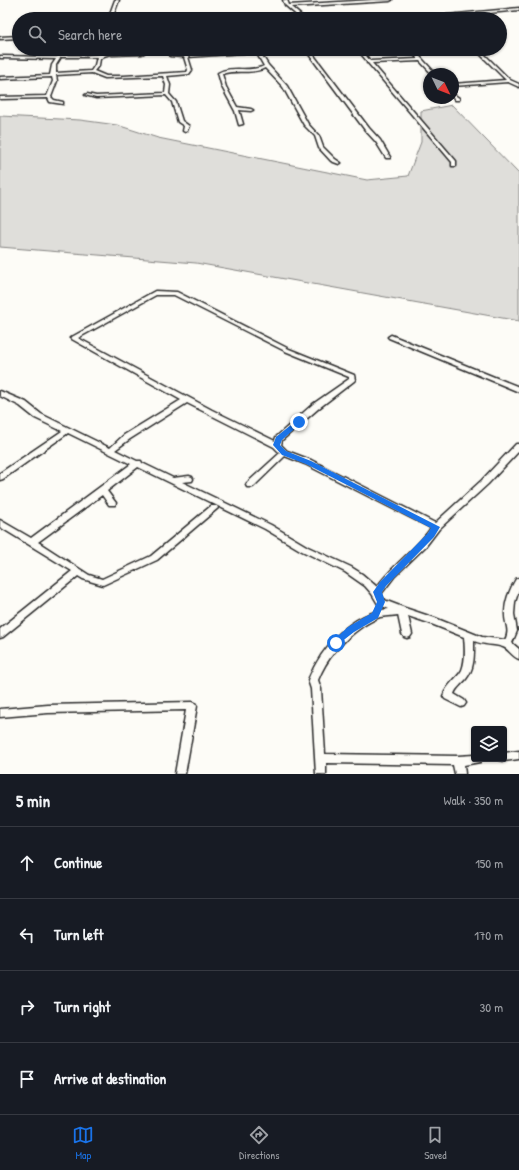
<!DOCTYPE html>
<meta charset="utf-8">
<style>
:root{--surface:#171b24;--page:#20242c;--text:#f1f3f6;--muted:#9ea1a6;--line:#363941;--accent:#1a73e8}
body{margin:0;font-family:"Patrick Hand",sans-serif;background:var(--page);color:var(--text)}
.controls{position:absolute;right:12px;bottom:12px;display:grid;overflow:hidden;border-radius:4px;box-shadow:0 1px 3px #0004}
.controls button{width:36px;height:36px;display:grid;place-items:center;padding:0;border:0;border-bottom:1px solid var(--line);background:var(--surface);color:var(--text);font:20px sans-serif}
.compass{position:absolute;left:423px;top:68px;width:36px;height:36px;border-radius:50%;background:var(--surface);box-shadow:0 1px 3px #0004;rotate:133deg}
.stop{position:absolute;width:12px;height:12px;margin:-9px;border:3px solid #1a73e8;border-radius:50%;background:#fff}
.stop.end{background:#1a73e8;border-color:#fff;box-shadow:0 1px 4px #0008}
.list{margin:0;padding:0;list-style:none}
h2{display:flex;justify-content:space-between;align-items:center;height:52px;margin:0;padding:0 16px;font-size:17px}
h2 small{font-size:13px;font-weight:400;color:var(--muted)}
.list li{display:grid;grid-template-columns:26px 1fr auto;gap:12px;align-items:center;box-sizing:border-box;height:72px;padding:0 16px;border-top:1px solid var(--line)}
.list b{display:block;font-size:15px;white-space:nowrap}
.list em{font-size:13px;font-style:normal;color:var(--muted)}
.icon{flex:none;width:22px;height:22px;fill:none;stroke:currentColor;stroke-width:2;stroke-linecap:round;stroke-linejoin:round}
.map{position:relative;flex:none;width:519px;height:774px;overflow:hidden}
.search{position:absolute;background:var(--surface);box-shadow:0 1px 3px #0004;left:12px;right:12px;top:12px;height:44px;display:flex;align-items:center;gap:10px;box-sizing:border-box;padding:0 14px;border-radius:22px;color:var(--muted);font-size:15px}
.sheet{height:340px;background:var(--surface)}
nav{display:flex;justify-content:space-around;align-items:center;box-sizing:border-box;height:56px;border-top:1px solid var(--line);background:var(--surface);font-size:11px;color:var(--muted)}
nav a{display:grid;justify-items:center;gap:2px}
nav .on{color:var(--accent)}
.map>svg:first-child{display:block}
.green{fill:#dfdeda;stroke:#858482}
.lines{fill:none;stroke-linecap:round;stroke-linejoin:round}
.street-casing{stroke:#2b2b2b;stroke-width:3}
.street{fill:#fdfcf7;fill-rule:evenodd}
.route{fill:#1a73e8}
</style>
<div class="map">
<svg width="519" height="774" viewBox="0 0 519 774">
<rect width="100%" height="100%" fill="#fdfcf7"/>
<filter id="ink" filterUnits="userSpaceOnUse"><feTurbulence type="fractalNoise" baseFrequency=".025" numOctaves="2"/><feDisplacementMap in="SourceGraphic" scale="8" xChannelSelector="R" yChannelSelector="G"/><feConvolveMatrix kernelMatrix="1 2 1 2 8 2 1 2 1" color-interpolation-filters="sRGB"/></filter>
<g filter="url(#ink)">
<path class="green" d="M452 105 519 174V321L196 263 0 247V116L80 120 117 125 158 138 367 180 408 176 421 142V111Z"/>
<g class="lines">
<g class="street-casing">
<path id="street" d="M115 0H119L112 19H108Z
M283 0H287L289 5 372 0H392L390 1 291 7 305 19H301L285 5Z
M519 8V10L426 19H413L415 18Z
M19 36V38L0 39V37Z
M59 49H63L62 55C74 55 87 56 100 54 106 53 112 49 118 49L114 53 142 52 144 53 142 54 112 55 110 54 104 56 100 59 99 65 94 71 106 76H124L187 72 188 70 184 57 170 56V54H171L186 55 258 49 268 65 287 86 308 124 319 136 323 147 335 159 341 163 339 164 331 161 319 148 315 136 304 125 283 87 265 68C252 75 236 69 222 74L226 87 237 107 251 109 253 110 251 111 239 110 243 124 239 125 235 111 222 87 218 73C232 65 249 73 264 66L256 52 188 57 192 70 189 74 167 76 170 85 169 94 176 102 182 121 189 126 187 131 185 132 183 131 184 126 178 122 172 102 166 95 96 98 85 95 87 94 96 96 165 93 166 85 163 76 105 78 92 73 56 75 57 81 51 97 54 100 63 102V104L50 102 48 98 0 99V97L47 96 53 81 52 77 0 79V77L50 75 52 65 56 59 0 58V56L57 57ZM61 57H97L95 65 91 71 56 73V65Z
M305 49H309L369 128 380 140 390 157V158H386L376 142 365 130Z
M357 49H361L370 61 418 59 409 49H413L435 73 436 74H432L420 61 372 63 456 161V166H452V162L441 149 368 63H367V61Z
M475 49H479L510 80 519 84V87L508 82 453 86V84L506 80Z
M453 94 459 98V100H455L453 97Z
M155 291 177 292 289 349 354 375 355 380 354 381 319 408 282 440 281 445 287 451 311 460 435 523 482 480 516 444H519V451L488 484 439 529 426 546 394 577 381 594 384 600 405 608 435 618 482 637 505 640C511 629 504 624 505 612 505 601 510 589 516 579L519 578V590L515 602 514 614 517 631 512 643 519 649V659C512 657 509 649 503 647 494 644 483 645 474 641 474 654 475 668 466 679 462 684 456 688 454 694L464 700 466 703 464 706 461 707 445 699 443 696C448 683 457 679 462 670 466 660 465 647 464 637L429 623 408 616 412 634 410 637 407 638 404 637 402 634 398 615C392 616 386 616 380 617 374 619 368 623 363 626 343 640 327 657 318 680L321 689 325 754 458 756 474 755V759H481L480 762 464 765 465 774H455L453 765 326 763V774H316L311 689 308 680C322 647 351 613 389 609L378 604 372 594 365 586 345 572 302 551 265 529 138 467 107 491 116 503 115 505H109L102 495 38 542 89 575 102 579 151 556 211 506H217L218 508 157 560 103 585 83 579 78 576 3 637 0 638V629L72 571 0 527V520L31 538 131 464 68 433 3 479 0 480V473L62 431 35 418 20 406 0 396V391L26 402 41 414 110 448 124 435 181 400 70 338ZM156 295H174L285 351 349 377V379L313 404 276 437 275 441 212 410 78 338ZM187 403 274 447 280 453 247 483 246 485 247 487H253L285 456 305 464 431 528C416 550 392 565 377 587L362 574 351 567 308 547 271 525 182 482 192 481 193 479 192 477 189 476 173 478 142 463 141 461H137L115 450 130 439Z
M391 335 519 387V392L389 338 388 337Z
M192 702 195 703 197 706 185 774H175L186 710 48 713 0 717V709L48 705Z
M519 751V759L504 761 500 760V759H504V753Z"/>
</g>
<use href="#street" class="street"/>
</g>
</g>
<path class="route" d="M296 421 302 422 282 440 280 445 286 451 311 461 440 527 434 537 386 586 382 592 385 602 378 618 354 632 336 646 332 643 333 641 348 627 372 613 377 602 373 592 380 582 428 533 431 528 306 464 282 455 273 445 276 437Z"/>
</svg>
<div class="controls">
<button><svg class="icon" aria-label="layers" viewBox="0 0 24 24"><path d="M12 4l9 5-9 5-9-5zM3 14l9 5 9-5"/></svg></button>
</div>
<svg class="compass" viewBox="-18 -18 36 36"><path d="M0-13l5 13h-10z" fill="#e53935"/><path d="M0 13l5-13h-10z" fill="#9ea1a6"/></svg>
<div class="stop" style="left:336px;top:643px"></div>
<div class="stop end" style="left:299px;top:422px"></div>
<div class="search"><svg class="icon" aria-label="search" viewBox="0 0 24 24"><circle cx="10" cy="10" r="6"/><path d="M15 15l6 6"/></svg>Search here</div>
</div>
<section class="sheet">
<h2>5 min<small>Walk · 350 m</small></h2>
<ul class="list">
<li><svg class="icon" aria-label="ahead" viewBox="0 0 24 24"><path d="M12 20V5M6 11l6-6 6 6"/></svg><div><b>Continue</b></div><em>150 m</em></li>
<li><svg class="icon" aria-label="left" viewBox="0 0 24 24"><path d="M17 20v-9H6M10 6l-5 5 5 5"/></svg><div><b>Turn left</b></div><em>170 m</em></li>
<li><svg class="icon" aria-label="right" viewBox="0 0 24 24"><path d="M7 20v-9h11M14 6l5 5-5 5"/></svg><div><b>Turn right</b></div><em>30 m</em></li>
<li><svg class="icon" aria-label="arrive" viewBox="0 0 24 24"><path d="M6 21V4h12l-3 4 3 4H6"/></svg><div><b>Arrive at destination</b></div></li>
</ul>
</section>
<nav>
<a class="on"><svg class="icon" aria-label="map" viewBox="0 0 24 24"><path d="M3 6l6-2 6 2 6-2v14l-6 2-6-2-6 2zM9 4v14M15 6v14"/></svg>Map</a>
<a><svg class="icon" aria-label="directions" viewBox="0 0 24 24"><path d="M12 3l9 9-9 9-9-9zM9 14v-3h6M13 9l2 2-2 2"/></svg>Directions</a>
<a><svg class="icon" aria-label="saved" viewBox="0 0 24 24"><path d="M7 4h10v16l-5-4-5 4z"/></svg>Saved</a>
</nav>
